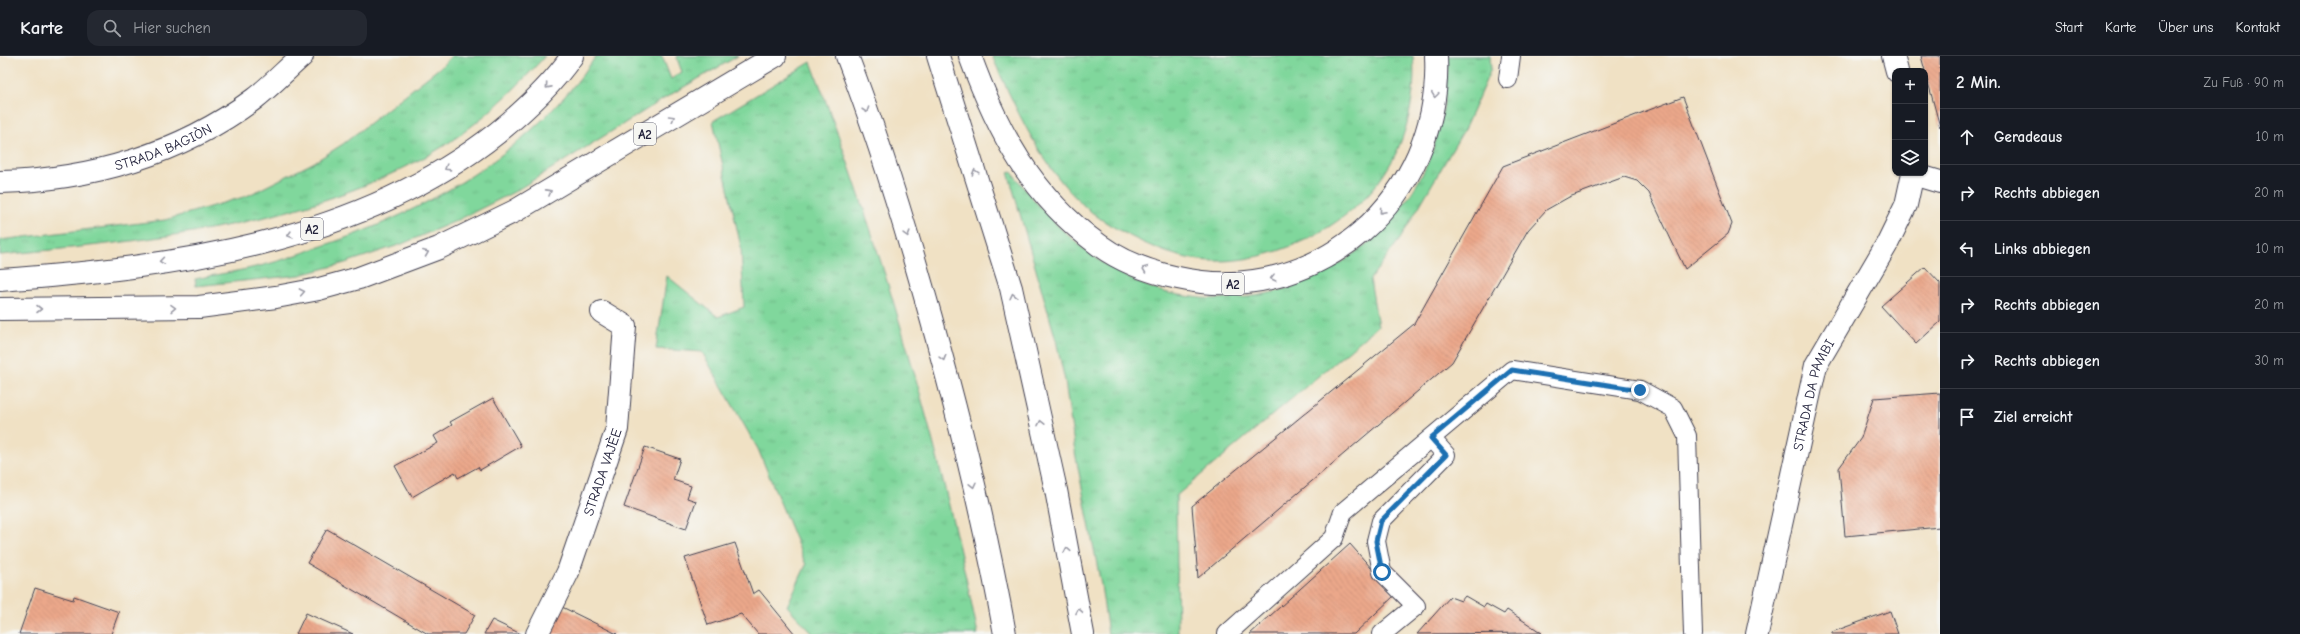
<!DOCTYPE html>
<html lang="de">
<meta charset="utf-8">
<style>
:root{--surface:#171b24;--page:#242831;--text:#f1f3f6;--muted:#9ea1a6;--line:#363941}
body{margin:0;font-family:"Comic Neue",sans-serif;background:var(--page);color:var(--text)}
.controls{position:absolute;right:12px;top:12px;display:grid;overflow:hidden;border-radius:8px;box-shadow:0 1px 3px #0004}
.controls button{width:36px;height:36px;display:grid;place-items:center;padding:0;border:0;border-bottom:1px solid var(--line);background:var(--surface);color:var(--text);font:20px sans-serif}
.stop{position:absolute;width:12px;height:12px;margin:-9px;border:3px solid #1f6fb2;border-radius:50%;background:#fff}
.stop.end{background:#1f6fb2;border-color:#fff;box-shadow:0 1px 4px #0008}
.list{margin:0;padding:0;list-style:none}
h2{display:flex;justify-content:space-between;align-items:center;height:52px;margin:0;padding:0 16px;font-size:17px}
h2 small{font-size:13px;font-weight:400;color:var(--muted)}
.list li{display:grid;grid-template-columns:26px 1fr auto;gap:12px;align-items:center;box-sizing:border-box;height:56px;padding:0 16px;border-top:1px solid var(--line)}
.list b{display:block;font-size:15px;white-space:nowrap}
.list em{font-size:13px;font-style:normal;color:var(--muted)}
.icon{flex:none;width:22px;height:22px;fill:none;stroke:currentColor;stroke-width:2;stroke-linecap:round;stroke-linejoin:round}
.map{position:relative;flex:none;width:1940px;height:578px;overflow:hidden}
header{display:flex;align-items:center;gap:24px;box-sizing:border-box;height:56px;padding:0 20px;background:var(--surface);border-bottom:1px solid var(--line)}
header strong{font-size:19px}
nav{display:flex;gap:22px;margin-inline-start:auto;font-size:14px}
.search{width:280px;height:36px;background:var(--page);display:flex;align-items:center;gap:10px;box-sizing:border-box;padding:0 14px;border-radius:12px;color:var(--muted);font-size:15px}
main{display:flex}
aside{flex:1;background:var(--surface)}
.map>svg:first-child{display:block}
.grass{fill:url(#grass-tufts);stroke:#517c6c}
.building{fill:url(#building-back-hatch)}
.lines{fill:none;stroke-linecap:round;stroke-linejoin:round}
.service-casing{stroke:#413f50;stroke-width:20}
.minor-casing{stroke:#413f50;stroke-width:24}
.motorway-casing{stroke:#413f50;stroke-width:24}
.service{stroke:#fff;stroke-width:18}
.minor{stroke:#fff;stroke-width:22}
.motorway{stroke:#fff;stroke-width:22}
.oneway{stroke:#9c9ca7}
.route{stroke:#1f6fb2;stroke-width:5}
.labels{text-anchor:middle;stroke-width:3;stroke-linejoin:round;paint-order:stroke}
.shield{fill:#f6f6f2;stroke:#626272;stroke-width:1}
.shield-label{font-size:13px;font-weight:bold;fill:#22223b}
.street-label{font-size:14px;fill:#22223b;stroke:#f6f6f2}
</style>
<header>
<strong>Karte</strong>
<div class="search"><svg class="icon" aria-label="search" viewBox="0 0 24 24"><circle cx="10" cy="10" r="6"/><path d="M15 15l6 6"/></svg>Hier suchen</div>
<nav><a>Start</a><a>Karte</a><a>Über uns</a><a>Kontakt</a></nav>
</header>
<main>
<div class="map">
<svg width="1940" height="578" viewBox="0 0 1940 578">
<defs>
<pattern id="grass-tufts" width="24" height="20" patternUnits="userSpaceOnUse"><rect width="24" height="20" fill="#80d79c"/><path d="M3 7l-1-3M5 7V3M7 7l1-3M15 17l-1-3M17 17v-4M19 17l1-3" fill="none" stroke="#6eb887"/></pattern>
<pattern id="building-back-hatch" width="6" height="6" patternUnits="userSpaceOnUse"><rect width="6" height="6" fill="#eba78a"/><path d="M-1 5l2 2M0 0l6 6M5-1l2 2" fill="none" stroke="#c98f78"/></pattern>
</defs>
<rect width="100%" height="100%" fill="#f6f6f2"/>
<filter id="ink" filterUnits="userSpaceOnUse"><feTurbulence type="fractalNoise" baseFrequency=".025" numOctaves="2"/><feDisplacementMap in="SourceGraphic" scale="8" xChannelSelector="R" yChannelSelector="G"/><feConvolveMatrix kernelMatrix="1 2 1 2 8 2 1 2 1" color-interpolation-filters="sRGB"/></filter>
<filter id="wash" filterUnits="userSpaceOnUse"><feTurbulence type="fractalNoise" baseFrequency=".012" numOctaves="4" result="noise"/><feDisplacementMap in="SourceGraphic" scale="16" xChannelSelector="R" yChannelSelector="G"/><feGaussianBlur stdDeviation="0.9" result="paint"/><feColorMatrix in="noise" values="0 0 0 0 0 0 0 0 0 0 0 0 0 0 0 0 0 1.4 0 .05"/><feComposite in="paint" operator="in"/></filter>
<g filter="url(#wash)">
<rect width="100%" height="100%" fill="#f0e1c4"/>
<path class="grass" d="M451 0H545C510 39 471 76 425 101 294 172 145 185 0 199V184L165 164 247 140 313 107 343 88 443 9Z
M596 0H662L671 23 682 16 676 0H738L670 39 514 136 456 165 402 188 345 207 300 219 196 230 195 223C218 218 241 215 264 209 280 205 297 199 313 193 423 158 530 98 596 0Z
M992 0H1413C1417 38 1407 83 1386 115 1349 175 1258 217 1187 202 1160 196 1134 183 1110 169 1051 134 1019 60 992 0Z
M1448 0H1490L1491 13 1465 72 1400 183 1370 223 1378 270 1176 440 1178 578H1108L1101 529 1075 396 1065 325 1056 284 1008 116 1011 115C1048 165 1094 211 1154 233 1168 238 1186 240 1201 242 1287 249 1368 206 1414 133 1439 93 1447 46 1448 0Z
M811 6C882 191 938 384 978 578H813L787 550 806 509 758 393 702 296 656 293 667 220 718 261 744 251 741 191 713 65Z"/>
<g id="blocks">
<path class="building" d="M1921 0H1940V71Z
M1683 41 1732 168 1728 178 1685 213 1649 137 1637 125 1624 121 1569 141 1546 154 1528 174 1452 306 1198 522 1192 450 1414 268 1503 110Z
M1925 211 1940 227V266L1916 288 1881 250Z
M1940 337V471L1845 480 1839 412 1861 382 1874 342Z
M493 342 521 390 480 414 478 411 458 422 455 416 412 441 395 410 438 387 434 380 452 369 450 366Z
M645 391 680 403 673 424 691 430 687 442 696 445 686 473 624 451Z
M327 473 475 559 464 578H428L307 507Z
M735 487 753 538 759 534 795 578H758L741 558 708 569 685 502Z
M1350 488 1395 539 1354 578H1250Z
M35 532 73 544 74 540 119 556 111 578H19Z
M1465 540 1484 551 1486 548 1504 558 1507 554 1542 577 1417 578 1450 541 1461 545Z
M560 550 617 578H546Z
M1890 555 1898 578H1832V576Z
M306 557 353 578H296Z
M492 564 521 578H484Z"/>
</g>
</g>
<g filter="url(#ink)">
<use href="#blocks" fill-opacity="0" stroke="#413f50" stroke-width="1"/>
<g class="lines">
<g class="service-casing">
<path id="service" d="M1508 23 1511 0
M1227 578 1334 482 1343 456 1512 314 1640 334 1673 352 1687 380 1693 578
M1382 578 1416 550 1382 516 1376 485 1381 465 1446 399 1431 382"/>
</g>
<g class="minor-casing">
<g id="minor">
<path d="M1893 0 1897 15"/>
<path d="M1913 118 1940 126"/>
<path id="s1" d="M0 126C91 124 180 98 254 43 271 30 286 14 302 0"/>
<path id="s2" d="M537 578 568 516 617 373 625 270 602 256"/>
<path id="s3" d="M1757 578 1816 309 1887 188 1906 149 1913 117"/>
</g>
</g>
<g class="motorway-casing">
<path id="motorway" d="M847 0C876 75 900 153 922 230 955 345 984 461 1005 578
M938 0 1011 232 1056 434 1083 578
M970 0C998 77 1032 140 1099 189 1122 206 1150 216 1178 222 1317 253 1443 141 1436 0
M0 224C171 212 358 187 497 77 524 55 552 29 572 0
M0 253 199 251 276 241 319 233 359 222 439 192 515 155 775 0"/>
</g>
<use href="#service" class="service"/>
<use href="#minor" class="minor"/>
<use href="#motorway" class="motorway"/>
</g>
<defs><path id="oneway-chevron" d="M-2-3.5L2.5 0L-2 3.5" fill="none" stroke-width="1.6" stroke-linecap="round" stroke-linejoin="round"/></defs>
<g class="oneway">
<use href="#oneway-chevron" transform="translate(548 30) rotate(132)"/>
<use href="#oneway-chevron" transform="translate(1435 39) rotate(98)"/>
<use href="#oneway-chevron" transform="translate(866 54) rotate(71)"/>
<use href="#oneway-chevron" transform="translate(672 62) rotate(-31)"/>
<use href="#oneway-chevron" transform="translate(447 112) rotate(148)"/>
<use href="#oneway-chevron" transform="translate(975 116) rotate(-107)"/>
<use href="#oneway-chevron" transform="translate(549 136) rotate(-29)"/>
<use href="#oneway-chevron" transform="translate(1382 155) rotate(131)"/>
<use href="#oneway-chevron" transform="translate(907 178) rotate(74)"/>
<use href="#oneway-chevron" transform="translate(290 179) rotate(164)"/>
<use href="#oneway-chevron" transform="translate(426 197) rotate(-22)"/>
<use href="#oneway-chevron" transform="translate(162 205) rotate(172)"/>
<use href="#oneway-chevron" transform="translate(1145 213) rotate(-158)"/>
<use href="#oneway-chevron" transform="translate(1273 222) rotate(166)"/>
<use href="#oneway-chevron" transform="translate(302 236) rotate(-11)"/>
<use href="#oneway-chevron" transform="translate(1013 240) rotate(-103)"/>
<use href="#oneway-chevron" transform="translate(173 252) rotate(-1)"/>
<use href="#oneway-chevron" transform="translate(39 253)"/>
<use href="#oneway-chevron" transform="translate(943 302) rotate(74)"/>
<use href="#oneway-chevron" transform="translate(1041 367) rotate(-102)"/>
<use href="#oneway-chevron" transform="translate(973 429) rotate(77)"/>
<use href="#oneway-chevron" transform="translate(1067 494) rotate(-101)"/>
<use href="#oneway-chevron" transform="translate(1079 555) rotate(-100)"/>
</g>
</g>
<g class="lines" filter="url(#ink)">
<path class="route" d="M1382 516 1376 485 1381 465 1446 399 1431 382 1512 314 1640 334"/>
</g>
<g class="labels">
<g class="shield">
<rect x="634" y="67" width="22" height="22" rx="3"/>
<rect x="301" y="162" width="22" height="22" rx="3"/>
<rect x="1222" y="217" width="22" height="22" rx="3"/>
</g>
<g class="shield-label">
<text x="645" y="83">A2</text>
<text x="312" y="178">A2</text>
<text x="1233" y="233">A2</text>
</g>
<g class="street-label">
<text dy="5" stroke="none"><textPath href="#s1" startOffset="168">STRADA BAGIÒN</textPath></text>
<text dy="5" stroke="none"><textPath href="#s3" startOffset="246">STRADA DA PAMBI</textPath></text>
<text dy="5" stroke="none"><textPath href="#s2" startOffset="175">STRADA VAJÈE</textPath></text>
</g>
</g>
</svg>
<div class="controls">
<button>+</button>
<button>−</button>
<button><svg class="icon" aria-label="layers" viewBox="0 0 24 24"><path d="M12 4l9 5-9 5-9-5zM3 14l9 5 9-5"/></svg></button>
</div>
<div class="stop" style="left:1382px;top:516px"></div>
<div class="stop end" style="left:1640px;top:334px"></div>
</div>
<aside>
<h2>2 Min.<small>Zu Fuß · 90 m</small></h2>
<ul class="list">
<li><svg class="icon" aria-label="ahead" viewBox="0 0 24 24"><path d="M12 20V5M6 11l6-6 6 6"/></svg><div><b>Geradeaus</b></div><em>10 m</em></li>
<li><svg class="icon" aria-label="right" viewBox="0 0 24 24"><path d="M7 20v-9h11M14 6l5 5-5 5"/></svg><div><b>Rechts abbiegen</b></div><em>20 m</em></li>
<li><svg class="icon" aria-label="left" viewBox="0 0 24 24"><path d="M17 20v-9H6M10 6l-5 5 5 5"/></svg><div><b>Links abbiegen</b></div><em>10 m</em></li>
<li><svg class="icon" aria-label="right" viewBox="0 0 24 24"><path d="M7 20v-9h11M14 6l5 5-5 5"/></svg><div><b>Rechts abbiegen</b></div><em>20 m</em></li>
<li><svg class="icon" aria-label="right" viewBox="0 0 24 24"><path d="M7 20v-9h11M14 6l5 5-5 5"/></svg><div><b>Rechts abbiegen</b></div><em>30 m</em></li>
<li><svg class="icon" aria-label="arrive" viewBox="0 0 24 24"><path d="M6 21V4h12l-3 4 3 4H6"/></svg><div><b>Ziel erreicht</b></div></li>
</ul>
</aside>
</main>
